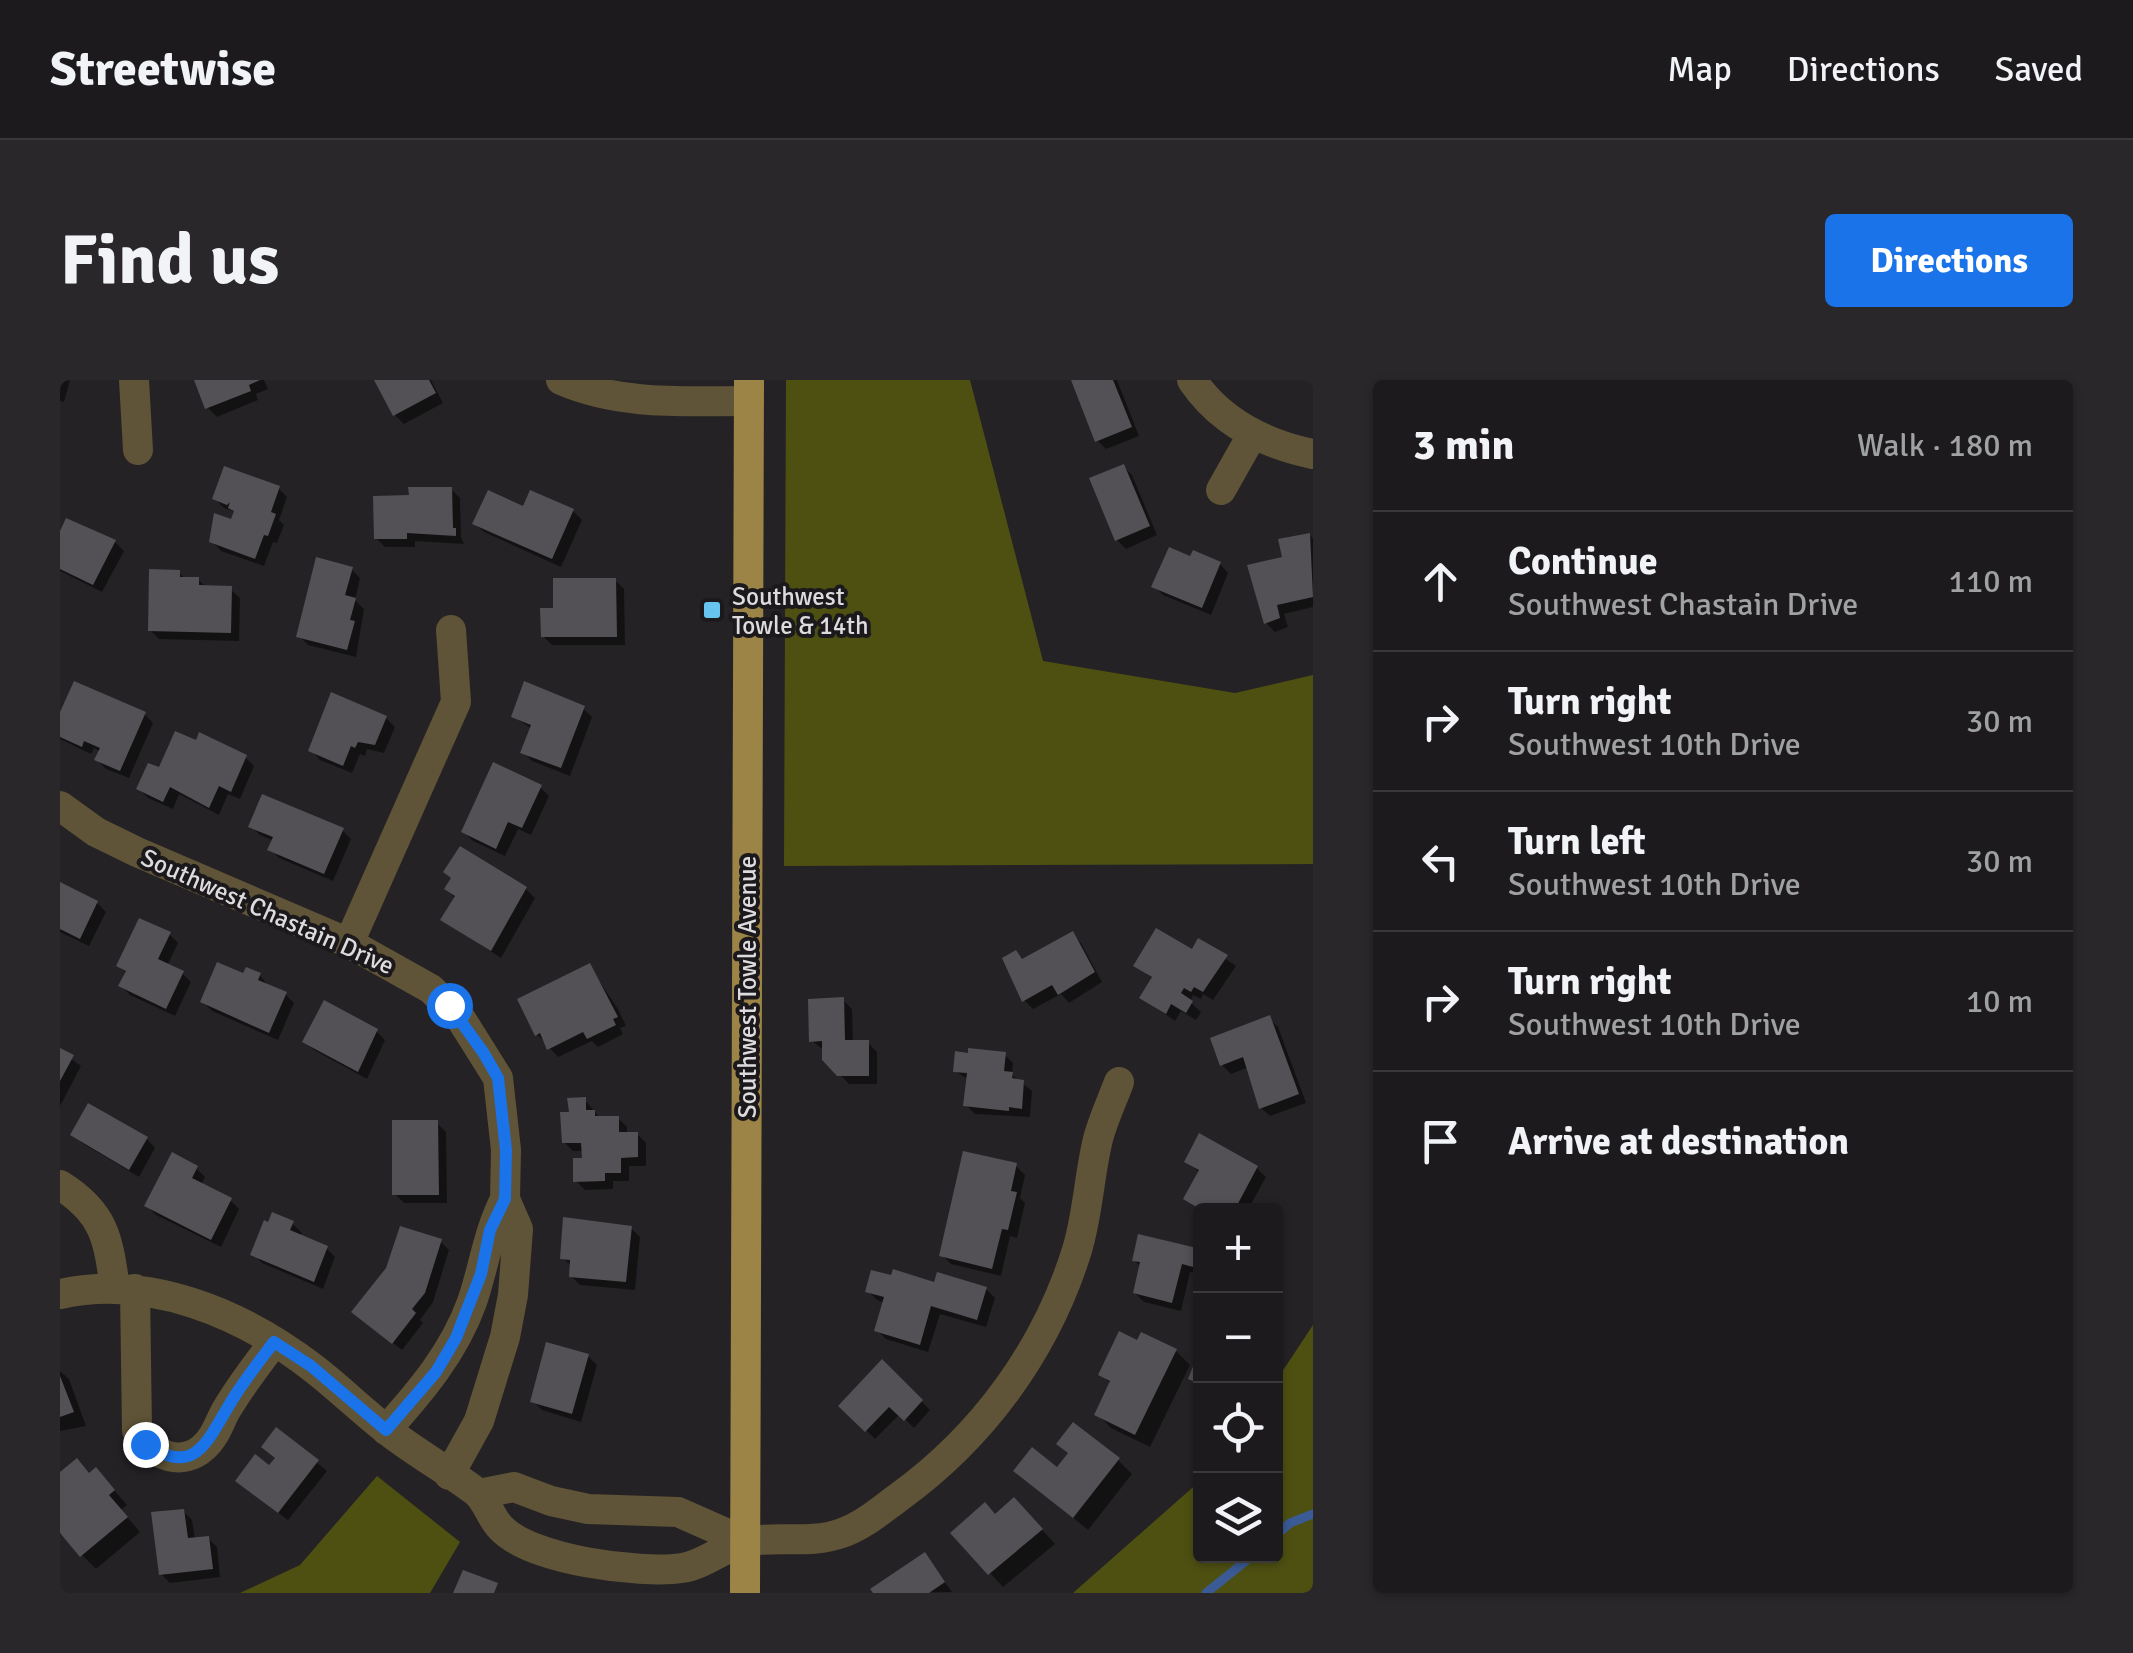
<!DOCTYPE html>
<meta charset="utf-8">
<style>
:root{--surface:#1c1a1c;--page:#292729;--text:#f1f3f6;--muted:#a0a1a3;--line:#3a383b;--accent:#1a73e8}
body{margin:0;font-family:Signika,sans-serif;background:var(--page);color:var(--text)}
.controls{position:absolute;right:30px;bottom:30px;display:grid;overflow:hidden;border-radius:10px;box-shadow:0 2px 8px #0004}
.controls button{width:90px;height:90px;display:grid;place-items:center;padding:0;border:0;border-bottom:2px solid var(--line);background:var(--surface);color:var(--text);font:50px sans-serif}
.stop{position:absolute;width:30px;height:30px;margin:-22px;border:8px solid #1a73e8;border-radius:50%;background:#fff}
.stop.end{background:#1a73e8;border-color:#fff;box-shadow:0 2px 10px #0008}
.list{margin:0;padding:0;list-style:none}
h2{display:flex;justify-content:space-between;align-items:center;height:130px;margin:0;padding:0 40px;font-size:42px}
h2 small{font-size:32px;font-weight:400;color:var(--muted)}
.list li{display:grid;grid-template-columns:65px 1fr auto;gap:30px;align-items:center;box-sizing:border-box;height:140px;padding:0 40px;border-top:2px solid var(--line)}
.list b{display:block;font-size:38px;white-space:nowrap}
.list p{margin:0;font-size:32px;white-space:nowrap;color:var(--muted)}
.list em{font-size:32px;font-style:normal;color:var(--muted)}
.icon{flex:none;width:55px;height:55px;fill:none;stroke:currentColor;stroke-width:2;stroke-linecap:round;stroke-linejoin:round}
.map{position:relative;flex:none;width:1253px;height:1213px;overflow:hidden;border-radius:10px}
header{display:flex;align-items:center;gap:60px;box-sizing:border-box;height:140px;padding:0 50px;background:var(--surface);border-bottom:2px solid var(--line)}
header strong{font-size:48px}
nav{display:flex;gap:55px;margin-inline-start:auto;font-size:35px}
.intro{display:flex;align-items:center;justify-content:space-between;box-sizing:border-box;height:240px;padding:0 60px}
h1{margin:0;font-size:70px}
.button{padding:25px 45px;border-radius:10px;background:var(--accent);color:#fff;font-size:35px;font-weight:700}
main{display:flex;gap:60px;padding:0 60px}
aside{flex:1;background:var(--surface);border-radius:10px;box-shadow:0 2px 8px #0004}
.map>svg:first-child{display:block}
.forest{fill:#4e5012}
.shadow{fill:#0007}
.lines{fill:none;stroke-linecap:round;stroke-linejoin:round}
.stream{stroke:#3a5b95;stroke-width:9}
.building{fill:#535156}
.minor{stroke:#5f5437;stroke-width:30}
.major{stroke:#9b8445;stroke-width:30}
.route{stroke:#1a73e8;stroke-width:12}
.poi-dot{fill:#67c4ef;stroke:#1b191c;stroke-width:4}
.labels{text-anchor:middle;stroke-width:8;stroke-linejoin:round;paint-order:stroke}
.poi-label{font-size:25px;fill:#dddbdd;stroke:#1b191c;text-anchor:start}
.street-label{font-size:25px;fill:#dddbdd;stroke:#1b191c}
</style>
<header>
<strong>Streetwise</strong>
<nav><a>Map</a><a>Directions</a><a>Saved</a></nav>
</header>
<div class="intro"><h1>Find us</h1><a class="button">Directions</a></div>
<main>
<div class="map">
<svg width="1253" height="1213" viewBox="0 0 1253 1213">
<rect width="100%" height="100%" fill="#252225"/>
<path class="forest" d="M726 0H910L983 281 1175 313 1253 295V484L724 486Z
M1253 945V1213H1013L1140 1101V1176H1216V1001Z
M317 1096 400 1162 370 1213H180L240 1185Z"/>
<path class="shadow" d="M0 0H10L4 22 0 21Z
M136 0H204L208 9 196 14 198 20 157 37 148 28Z
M317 0H371L383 23 344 44 335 35Z
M1014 0H1057L1079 56 1046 69 1037 60Z
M1063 86 1072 95 1097 155 1066 169 1057 160Z
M218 108 227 117 219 140 224 145 217 163 213 162 204 186 161 171 152 161 172 143 176 132 164 128 155 119Z
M391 109 400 118 401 157 404 164 355 161V167H325L316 158 351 118Z
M465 130 513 131 522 140 501 187 424 152 415 144Z
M0 151 55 162 64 171 42 212 0 191Z
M1250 155 1253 159V227L1224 234 1228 247 1215 252 1206 243 1225 179Z
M1160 184 1168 193 1151 235 1103 215 1094 206Z
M291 189 300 198 295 220 304 229 296 277 248 265 239 256Z
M119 193 126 199H138L147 208 170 209 180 218 179 261 99 259 90 250Z
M555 200 564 209 565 265H492L483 256Z
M523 328 532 337 510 396 472 381 463 372 472 349 454 337Z
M84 334 93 343 69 398 46 389 37 380 41 372 34 368 31 374 0 359V338Z
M326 338 335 347 324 373 307 369 305 376 300 374 292 393 260 380 251 370Z
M185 377 194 386 180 419 168 414 159 435 119 414 113 429 88 418 79 409 100 391Z
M480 407 489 416 471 455 458 449 445 476 413 461 404 452Z
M191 446 282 450 291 459 273 501 219 478 210 469 214 461 200 455Z
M401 469 466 509 475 518 441 578 383 540 396 519 387 509 393 499Z
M0 505 37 523 46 532 29 566 0 552Z
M109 554 118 563 107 586 122 593 131 602 115 636 70 615 61 606 67 594 59 585Z
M1012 554 1021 563 1042 602 1009 623 1001 614 973 629 964 620V581Z
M1139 561 1176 586 1153 620 1143 614 1141 619 1133 615 1130 622 1141 632 1136 640 1121 631 1115 641 1082 618 1093 599 1076 585 1133 572Z
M529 586 558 629 566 646 560 648 563 654 538 667 532 661 498 677 477 654Z
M200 595 208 606 225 614 234 623 218 660 152 631 143 622 184 596Z
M783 620 792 629 793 662 808 663 817 672V704H789L765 679 764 670 752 661Z
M1209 638 1218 647 1246 723 1210 736 1201 728 1189 687 1171 694 1162 685Z
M316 651 325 660 307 699 254 670 245 661Z
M0 671 21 686 0 726Z
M944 674 953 683 952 695 972 711 970 737 915 734 906 725 909 700 895 691Z
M525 720 540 738H558L567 747V754H577L586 763V786H569V801H553V809L525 810 516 801 524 781V771H513L504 762 512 735Z
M377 743 386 752 387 823H344L335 814Z
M13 754 87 759 95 768 79 797 22 763Z
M1127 781 1197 788 1206 797 1187 831H1140L1126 819 1140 793Z
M956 786 965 795 960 818 965 823 957 858 950 856 941 896 891 884 882 875Z
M136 788 145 797 141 805 170 820 179 829 161 867 96 835 87 826Z
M233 844 242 853 240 857 266 868 275 877 263 909 202 883 193 874Z
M571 848 580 857 575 910 520 905 511 896 512 887 503 878Z
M380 861 389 870 373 922 360 940 363 943 342 970 304 941Z
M1136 870 1140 874V894L1130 892 1121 931 1084 922 1075 913 1081 887 1074 880Z
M876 905 926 909 935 918 926 947 880 934 868 972 826 959 817 950 825 923 817 920 808 911Z
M1078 963 1116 971 1130 985 1090 1067 1051 1048 1037 1034 1051 1004 1041 994Z
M528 976 537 985 521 1042 482 1030 473 1021Z
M822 982 870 1030 854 1048 840 1034 815 1059 782 1025Z
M0 991 9 999 26 1046 0 1051Z
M217 1050 267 1091 228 1140 187 1110 217 1079Z
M1058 1080 1072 1094 1028 1150 957 1091 997 1090Z
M0 1095H30L49 1104 67 1125 61 1130 80 1152 36 1189 0 1153Z
M123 1131 132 1140 135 1160 148 1158 157 1167 160 1197 110 1203 101 1194Z
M968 1134 995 1164 943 1207 930 1193 936 1137Z
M865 1175 892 1212 816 1213 814 1209Z"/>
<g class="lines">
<path class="stream" d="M1216 1155 1230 1143 1253 1134
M1146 1213 1192 1176"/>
</g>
<path class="building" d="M134 0H200L189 5 191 11 145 29Z
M314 0H369L376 13 333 36Z
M1011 0H1053L1072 47 1035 62Z
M1064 84 1090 146 1055 161 1029 98Z
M164 86 220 106 211 132 216 134 208 156 204 155 195 179 149 162 154 133 171 139 174 131 168 128 170 122 167 125 152 119Z
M348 107H392L393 148H396V156L347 153V159H314L313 116 349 115Z
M428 110 463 126 470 110 514 129 492 179 412 144Z
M6 138 56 160 33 205 0 189V151Z
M1250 153 1253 217 1217 225 1220 238 1204 244 1187 185 1222 177 1218 159Z
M1109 167 1130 176 1133 170 1161 182 1142 228 1091 207Z
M256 177 293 187 285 215 296 218 290 240 295 241 287 270 236 257Z
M89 189 120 190V197H139V205L172 206 171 253 88 251Z
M493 198H556L557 257H481L480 228H493Z
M14 301 86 332 60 391 34 380 40 368 24 361 22 367 0 357V332Z
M464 301 525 326 501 388 460 373 471 345 451 337Z
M271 312 327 336 315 365 298 362 295 368 291 366 283 386 248 371Z
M115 351 136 360 139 352 187 375 171 412 159 406 149 428 110 407 103 422 76 409 88 383 99 387Z
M433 382 482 405 462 448 448 442 436 469 401 452Z
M202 414 284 448 264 494 207 470 213 457 188 447Z
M400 466 467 507 431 571 380 540 395 516 384 509 391 498 383 492Z
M0 502 38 521 20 559 0 549Z
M79 538 111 552 98 579 124 591 106 629 58 606 66 591 56 586Z
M1096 548 1132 569 1138 558 1168 575 1143 612 1134 607 1131 612 1124 608 1121 613 1133 621 1126 633 1111 624 1106 634 1079 618 1092 597 1073 586Z
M1013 551 1035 592 998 615 992 605 962 622 942 578 956 570 962 579Z
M157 582 183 593 186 587 201 593 198 600 227 612 209 653 140 622Z
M530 583 558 637 553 639 556 645 527 659 523 652 487 670 480 653 475 656 457 619Z
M784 617 785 660H809V696H777L762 680V661L749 662 748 619Z
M264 620 318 649 298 692 242 662Z
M1210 635 1239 714 1199 729 1183 677 1160 686 1150 658Z
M0 668 14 675 0 701Z
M908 668 946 672 944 691 953 692 952 698 964 700 962 729 949 727V731L903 726 907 693 893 692 895 671 908 673Z
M526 717V730H535V736H559V752H578V777L561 778V793H545V801L513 802V778H522L521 763H502L500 732H509L507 718Z
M28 723 88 757 69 790 10 755Z
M332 740H378L379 815H332Z
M1139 753 1198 786 1174 831H1143L1123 819 1139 790 1124 782Z
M903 771 957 783 951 811 957 812 948 850 942 849 932 889 879 876Z
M112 772 138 786 132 798 172 818 151 860 84 826Z
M212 832 234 841 230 850 268 866 254 902 190 875 204 840 208 842Z
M503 837 572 846 566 902 509 897 510 880 500 879Z
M340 846 382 859 365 913 352 929 356 933 332 964 291 932 326 888Z
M1078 854 1137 868 1133 887 1122 884 1112 923 1073 913 1080 882 1072 881Z
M833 889 874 902 877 892 927 907 917 940 871 926 860 965 814 951 824 917 805 912 811 890 831 895Z
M1059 951 1077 960 1081 952 1117 969 1075 1055 1034 1035 1050 1001 1038 995Z
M486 962 529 974 512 1034 470 1022Z
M1140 969V1004L1128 999Z
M822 979 863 1020 844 1041 829 1027 805 1052 778 1026Z
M0 996 14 1032 0 1037Z
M1013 1042 1060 1078 1013 1138 953 1091 972 1067 997 1087 1008 1073 996 1064Z
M216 1047 259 1080 218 1133 175 1101 195 1074 209 1085 215 1078 201 1067Z
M17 1078 29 1093 36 1087 55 1110 49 1115 68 1137 20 1177 0 1153V1092Z
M954 1117 983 1149 928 1195 890 1153 925 1122 935 1134Z
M124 1129 128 1158 149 1156 153 1189 99 1195 91 1132Z
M865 1172 885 1202 869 1213H813L810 1209Z
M403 1190 438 1203 434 1213H393Z"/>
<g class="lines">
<path class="minor" d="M74 0 78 70
M501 0C561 26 625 21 689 21
M1132 0C1161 43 1205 64 1253 74
M1161 110 1192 55
M0 426 36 452 77 472 289 563 371 609 401 639 438 698 446 770 445 819 458 849 453 915 445 957 419 1041 389 1095
M289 563 396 322 391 250
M0 805C45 833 48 859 55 908
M75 909 77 1051C95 1081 132 1089 153 1056 159 1047 162 1036 168 1027 181 1005 198 983 214 962
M0 914C89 894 183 934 253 988 279 1008 302 1031 328 1051 356 1073 387 1090 415 1111 427 1120 430 1137 441 1148 471 1180 579 1194 622 1188 644 1185 663 1167 685 1162 716 1155 749 1165 782 1153 803 1146 821 1130 839 1117 923 1056 986 970 1017 870 1028 834 1029 796 1038 759 1043 740 1052 721 1059 702
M326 1050C361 1011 394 972 412 922 424 887 428 852 445 819
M419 1114 454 1107 491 1121 528 1129 618 1132 686 1162"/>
<path class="major" d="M685 1213 689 0"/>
</g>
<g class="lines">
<path class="route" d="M85 1064C133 1096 145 1066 168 1027 181 1004 198 983 214 962L251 986 326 1050 376 992 396 958 421 894 430 850 445 819 446 770 438 698 423 672 389 625"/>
</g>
<rect class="poi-dot" x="642" y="220" width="20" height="20" rx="5"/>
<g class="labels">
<g class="poi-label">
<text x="672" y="225">Southwest<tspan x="672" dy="29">Towle &amp; 14th</tspan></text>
</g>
<g class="street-label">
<text transform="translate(208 531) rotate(24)" y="9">Southwest Chastain Drive</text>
<text transform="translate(687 607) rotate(-90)" y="9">Southwest Towle Avenue</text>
</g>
</g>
</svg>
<div class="controls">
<button>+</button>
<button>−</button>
<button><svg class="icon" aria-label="locate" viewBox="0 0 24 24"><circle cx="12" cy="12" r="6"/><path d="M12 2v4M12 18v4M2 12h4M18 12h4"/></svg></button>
<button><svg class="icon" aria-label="layers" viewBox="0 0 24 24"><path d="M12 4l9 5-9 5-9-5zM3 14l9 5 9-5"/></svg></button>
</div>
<div class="stop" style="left:389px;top:625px"></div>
<div class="stop end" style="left:85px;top:1064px"></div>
</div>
<aside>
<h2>3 min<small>Walk · 180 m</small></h2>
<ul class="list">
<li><svg class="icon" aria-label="ahead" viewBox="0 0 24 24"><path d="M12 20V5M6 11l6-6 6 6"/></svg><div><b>Continue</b><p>Southwest Chastain Drive</p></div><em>110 m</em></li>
<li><svg class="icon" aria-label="right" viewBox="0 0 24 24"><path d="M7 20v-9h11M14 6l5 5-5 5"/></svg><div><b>Turn right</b><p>Southwest 10th Drive</p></div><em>30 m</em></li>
<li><svg class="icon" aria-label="left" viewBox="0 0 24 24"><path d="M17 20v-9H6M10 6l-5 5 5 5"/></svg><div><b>Turn left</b><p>Southwest 10th Drive</p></div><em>30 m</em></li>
<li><svg class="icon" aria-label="right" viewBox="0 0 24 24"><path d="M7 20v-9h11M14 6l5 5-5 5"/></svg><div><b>Turn right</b><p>Southwest 10th Drive</p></div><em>10 m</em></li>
<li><svg class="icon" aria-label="arrive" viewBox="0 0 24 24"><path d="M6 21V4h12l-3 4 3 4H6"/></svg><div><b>Arrive at destination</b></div></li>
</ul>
</aside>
</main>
